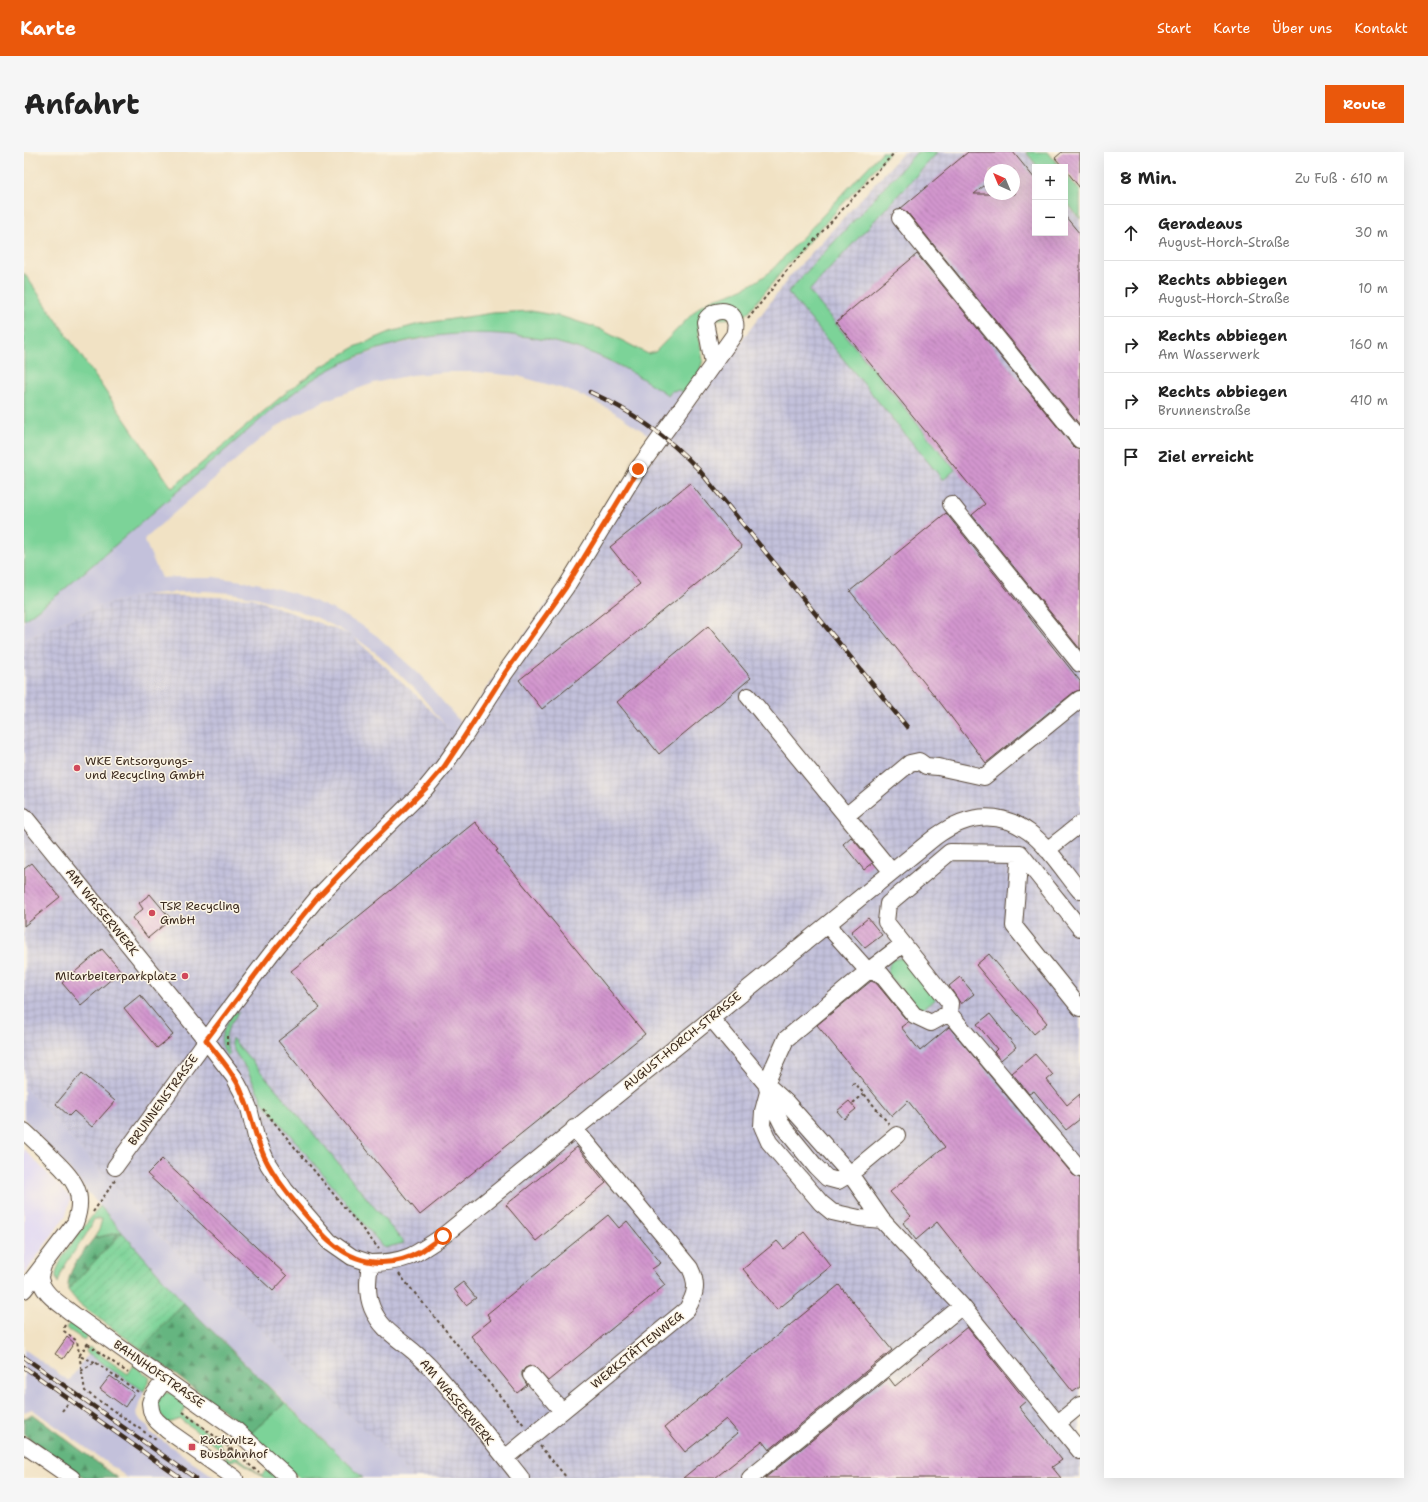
<!DOCTYPE html>
<html lang="de">
<meta charset="utf-8">
<style>
:root{--surface:#fff;--page:#f6f6f6;--text:#222;--muted:#767676;--line:#e0e0e0;--accent:#ea580c}
body{margin:0;font-family:"Shantell Sans",sans-serif;background:var(--page);color:var(--text)}
.controls{position:absolute;right:12px;top:12px;display:grid;overflow:hidden;border-radius:0px;box-shadow:0 4px 16px #0002}
.controls button{width:36px;height:36px;display:grid;place-items:center;padding:0;border:0;border-bottom:1px solid var(--line);background:var(--surface);color:var(--text);font:20px sans-serif}
.compass{position:absolute;left:960px;top:12px;width:36px;height:36px;border-radius:50%;background:var(--surface);box-shadow:0 4px 16px #0002;rotate:316deg}
.stop{position:absolute;width:12px;height:12px;margin:-9px;border:3px solid #ea580c;border-radius:50%;background:#fff}
.stop.end{background:#ea580c;border-color:#fff;box-shadow:0 1px 4px #0008}
.list{margin:0;padding:0;list-style:none}
h2{display:flex;justify-content:space-between;align-items:center;height:52px;margin:0;padding:0 16px;font-size:17px}
h2 small{font-size:13px;font-weight:400;color:var(--muted)}
.list li{display:grid;grid-template-columns:26px 1fr auto;gap:12px;align-items:center;box-sizing:border-box;height:56px;padding:0 16px;border-top:1px solid var(--line)}
.list b{display:block;font-size:15px;white-space:nowrap}
.list p{margin:0;font-size:13px;white-space:nowrap;color:var(--muted)}
.list em{font-size:13px;font-style:normal;color:var(--muted)}
.icon{flex:none;width:22px;height:22px;fill:none;stroke:currentColor;stroke-width:2;stroke-linecap:round;stroke-linejoin:round}
.map{position:relative;flex:none;width:1056px;height:1326px;overflow:hidden;border-radius:0px}
header{display:flex;align-items:center;gap:24px;box-sizing:border-box;height:56px;padding:0 20px;background:var(--accent);color:#fff}
header strong{font-size:19px}
nav{display:flex;gap:22px;margin-inline-start:auto;font-size:14px}
.intro{display:flex;align-items:center;justify-content:space-between;box-sizing:border-box;height:96px;padding:0 24px}
h1{margin:0;font-size:28px}
.button{padding:10px 18px;border-radius:0px;background:var(--accent);color:#fff;font-size:14px;font-weight:700}
main{display:flex;gap:24px;padding:0 24px}
aside{flex:1;background:var(--surface);border-radius:0px;box-shadow:0 4px 16px #0002}
.map>svg:first-child{display:block}
.built{fill:#ded5f5}
.industrial{fill:url(#industrial-grid);fill-rule:evenodd}
.railway{fill:#c3c1db}
.green{fill:#7cd398;stroke:#5c7e5b}
.forest{fill:url(#forest-firs);stroke:#50704f}
.garden{fill:url(#garden-furrows);stroke:#5c7e5b}
.building{fill:url(#building-back-hatch);fill-rule:evenodd}
.lines{fill:none;stroke-linecap:round;stroke-linejoin:round}
.minor-casing{stroke:#564637;stroke-width:18}
.path{stroke:#564637;stroke-width:2;stroke-dasharray:3 3;stroke-linecap:butt}
.minor{stroke:#fff;stroke-width:16}
.rail-casing{stroke:#3b2a1e;stroke-width:4.5}
.rail{stroke:#fcf5e5;stroke-width:3;stroke-dasharray:9;stroke-linecap:butt}
.route{stroke:#ea580c;stroke-width:5}
.poi-dot{fill:#d1495b;stroke:#fcf5e5;stroke-width:1.5}
.labels{text-anchor:middle;stroke-width:3;stroke-linejoin:round;paint-order:stroke}
.poi-label{font-size:12px;fill:#3b2a1e;stroke:#fcf5e5;text-anchor:start}
.street-label{font-size:12px;fill:#3b2a1e;stroke:#fcf5e5}
</style>
<header>
<strong>Karte</strong>
<nav><a>Start</a><a>Karte</a><a>Über uns</a><a>Kontakt</a></nav>
</header>
<div class="intro"><h1>Anfahrt</h1><a class="button">Route</a></div>
<main>
<div class="map">
<svg width="1056" height="1326" viewBox="0 0 1056 1326">
<defs>
<pattern id="industrial-grid" width="8" height="8" patternUnits="userSpaceOnUse"><rect width="8" height="8" fill="#c3c1db"/><path d="M0 4h8M4 0v8" fill="none" stroke="#a8a6bc"/></pattern>
<pattern id="forest-firs" width="22" height="20" patternUnits="userSpaceOnUse"><rect width="22" height="20" fill="#65b580"/><path d="M5 1l3.5 6h-7zM16 11l3.5 6h-7z" fill="#549368"/></pattern>
<pattern id="garden-furrows" width="10" height="10" patternUnits="userSpaceOnUse"><rect width="10" height="10" fill="#7cd398"/><path d="M-1 1l2-2M0 10L10 0M9 11l2-2" fill="none" stroke="#6cb583"/></pattern>
<pattern id="building-back-hatch" width="6" height="6" patternUnits="userSpaceOnUse"><rect width="6" height="6" fill="#d295ce"/><path d="M-1 5l2 2M0 0l6 6M5-1l2 2" fill="none" stroke="#ac7aa7"/></pattern>
</defs>
<rect width="100%" height="100%" fill="#fcf5e5"/>
<filter id="ink" filterUnits="userSpaceOnUse"><feTurbulence type="fractalNoise" baseFrequency=".025" numOctaves="2"/><feDisplacementMap in="SourceGraphic" scale="8" xChannelSelector="R" yChannelSelector="G"/><feConvolveMatrix kernelMatrix="1 2 1 2 8 2 1 2 1" color-interpolation-filters="sRGB"/></filter>
<filter id="wash" filterUnits="userSpaceOnUse"><feTurbulence type="fractalNoise" baseFrequency=".012" numOctaves="4" result="noise"/><feDisplacementMap in="SourceGraphic" scale="16" xChannelSelector="R" yChannelSelector="G"/><feGaussianBlur stdDeviation="0.9" result="paint"/><feColorMatrix in="noise" values="0 0 0 0 0 0 0 0 0 0 0 0 0 0 0 0 0 1.4 0 .05"/><feComposite in="paint" operator="in"/></filter>
<g filter="url(#wash)">
<rect width="100%" height="100%" fill="#f1e2c4"/>
<path class="built" d="M0 997 47 1046 42 1063 0 1123Z"/>
<path class="industrial" d="M880 0H1001L1013 15H1011V81H1041V50L1056 68V1326H388L353 1287 297 1241 250 1190 129 1078 0 933V489L17 480 56 462 90 450 119 443 228 446 327 483 391 542 429 581 438 572 544 421 640 292 766 124ZM966 18H990V42H966Z"/>
<path class="railway" d="M440 181H466L491 183 517 187 545 194 571 202 595 214 618 226 644 243 647 239 656 238 661 242 628 285 587 258 559 244 540 237 494 224 452 220H422L387 223 350 231 302 248 270 264 251 276 235 288 120 387 137 426 154 425H189L232 431 269 441 287 448 308 457 340 475 353 484 395 522 438 572 429 582 392 538 355 503 337 490 316 477 290 464 235 446 207 441 181 439 150 440 119 443 90 450 56 462 17 480 0 489V468L36 441 251 255 273 238 296 223 316 212 364 194 417 183Z
M0 933 129 1078 250 1190 297 1241 353 1287 388 1326H339L160 1151 98 1080 26 995 23 993 0 967Z
M0 1197 45 1229 64 1202 120 1239 112 1261 117 1269 125 1275 126 1280 192 1326H104L8 1257 0 1260Z"/>
<path class="green" d="M858 0H866L765 111 722 163 716 166 676 168 674 178 679 208 676 218 661 242 656 238 647 239 644 243C621 228 596 212 570 202 482 169 378 175 296 223 280 232 266 244 251 255L36 441 0 468V121L148 336 264 239 297 215 331 195 366 180 395 172 469 161 507 159 539 165 574 176 624 202 631 200 674 156C686 147 694 146 708 141 722 136 734 129 746 120Z
M893 0H914L785 139 931 318 919 328 764 140Z
M1002 0H1024L1036 15H1014Z
M1041 21 1056 39V67L1041 48Z
M883 805 911 836V848L898 857 890 854 863 821 867 808Z
M210 860H215C205 873 196 886 206 902L203 904C192 885 200 877 210 860Z
M208 886 273 962 380 1091 360 1096 239 950 223 918 211 900 207 891Z
M76 1054 98 1080 70 1086 75 1078 78 1067H70C61 1091 40 1106 34 1131 33 1128 31 1126 32 1122 34 1105 65 1069 76 1054Z
M47 1169 65 1182 60 1188 42 1176Z
M65 1195 104 1222 110 1213 126 1226 120 1239 64 1202 62 1199Z
M140 1241H149L165 1251 157 1262 197 1291 195 1294 200 1298 195 1307 186 1300 195 1297V1296L156 1267 144 1271 134 1259 132 1251 137 1244Z
M261 1251 339 1326H275L227 1281Z
M211 1303 237 1323 245 1316 255 1326H241L213 1307 201 1311 199 1310 203 1304 207 1307Z"/>
<path class="forest" d="M98 1080 44 1138C43 1117 58 1102 70 1086Z
M160 1151 261 1251 227 1281 208 1265 117 1197Z
M8 1262 94 1326H60L0 1283V1267Z"/>
<path class="garden" d="M98 1080 160 1151 117 1197 55 1152 44 1138Z"/>
<g id="blocks">
<path class="building" d="M944 0H989L1011 27V81H1041V64L1056 82V273L883 60 876 57ZM966 18H990V42H950L966 29Z
M1038 0H1056V36L1041 17V15H1039L1031 6Z
M893 102 1049 294 1056 297V497L948 363 961 352 812 170Z
M666 331 718 395 518 557 495 528 616 432 586 395Z
M922 361 1056 529V538L1050 540 962 611 915 549 826 439Z
M684 474 727 526 635 602 593 550Z
M451 670 474 698 472 699 621 882 396 1063 254 889 296 856 267 819Z
M827 685 849 711 840 718 819 692Z
M8 711 36 745 0 774V717Z
M126 742 147 767 124 786 108 766 119 757 115 751Z
M844 766 858 783 841 796 827 780Z
M78 797 97 819 57 853 38 831Z
M965 802 1023 871 1010 882 952 813Z
M936 825 950 842 937 852 925 834Z
M847 829 852 831 884 870 877 875 896 899 925 875 1049 1023 1056 1026V1235L1049 1240 913 1070 892 1088 879 1071 887 1064 866 1040 921 995 884 949 868 964 793 873Z
M116 843 149 883 133 896 100 856Z
M966 862 992 895 977 908 970 900 973 897 953 872Z
M1011 902 1029 923 1023 928 1043 953 1056 942V967L1042 978 1010 939 1005 942 988 921Z
M58 921 91 949 68 975 50 959 45 964 32 952Z
M825 949 832 957 820 967 813 959Z
M553 995 582 1031 512 1089 482 1053Z
M138 1007 263 1124 249 1139 123 1022Z
M584 1063 595 1076 603 1069 637 1111 628 1117 641 1133 524 1229 510 1214H506L501 1216 498 1220V1224L503 1233 493 1241 447 1184 467 1168 463 1162Z
M780 1080 807 1114 753 1158 719 1117 753 1089 760 1097Z
M439 1130 452 1146 442 1153 430 1137Z
M815 1133 868 1198 745 1298 738 1289 691 1326H659L714 1281 702 1267 661 1300 641 1275Z
M943 1175 1002 1249 995 1255 1038 1308 1028 1315 1037 1326H741L865 1226 871 1234Z
M43 1185 50 1191 39 1207 31 1202Z
M86 1224 110 1241 101 1255 76 1237Z"/>
</g>
</g>
<g filter="url(#ink)">
<use href="#blocks" fill-opacity="0" stroke="#564637" stroke-width="1"/>
<g class="lines">
<g class="minor-casing">
<path id="minor" d="M876 66 1056 288
M927 352 1056 512
M724 544 868 720
M0 664 182 888 210 925 218 940 225 956 232 985 244 1012 261 1038 305 1089 328 1105 346 1111C344 1126 342 1141 348 1156 357 1177 372 1185 389 1199 398 1207 407 1215 415 1225 443 1257 470 1292 497 1326
M822 664 886 611 895 609 902 614 914 615 960 625 1056 547
M1023 698 1056 672
M996 701 1056 776
M803 773 844 819 762 887 742 932 747 950 760 976 792 1015 803 1026 814 1029 826 1022 873 983
M844 819 857 822 890 863 907 871 925 861
M844 819 879 792
M1056 856 990 774 996 701 926 700 864 752 862 770 926 851 925 861 1056 1017
M687 866 742 932 763 951 826 1022 858 1068 938 1154 1056 1299
M744 940 739 959 738 974 745 990 797 1051 808 1060 835 1066 858 1068
M0 979C10 988 20 998 30 1008 50 1027 62 1041 51 1071L0 1138
M91 1015 200 864 247 802 294 745 343 694 401 637 419 615 440 585 481 521 542 435 614 317 710 183C711 179 712 173 711 170 708 154 686 157 681 170L689 211
M346 1111C381 1111 391 1103 419 1084L911 685C941 663 973 657 1005 680 1024 694 1041 721 1056 739
M19 1114C18 1117 17 1121 16 1124 16 1141 38 1153 49 1162L212 1278 265 1326
M507 1223 538 1259
M141 1227 128 1245 126 1251 127 1258 129 1264 133 1269 144 1279 211 1326
M1034 1271 1056 1253
M0 1293 48 1326
M481 1306 663 1157C672 1142 674 1132 666 1116L550 976
M726 1326 938 1154"/>
</g>
<path class="path" d="M724 167 764 117 871 0
M203 893V883
M828 932 831 931 865 972
M829 951 840 942
M239 957 355 1097
M69 1060 92 1027
M375 1122 500 1273
M41 1173 40 1175V1179L53 1189 61 1239 132 1288
M64 1191 55 1204 71 1210
M64 1192 104 1221
M57 1219 71 1210 116 1241
M38 1259 45 1250
M159 1260 206 1296 235 1321
M516 1294 543 1326
M201 1304 206 1296"/>
<use href="#minor" class="minor"/>
<g class="rail-casing">
<path id="rail" d="M566 240C608 259 644 285 675 318L883 575
M0 1205 171 1326
M0 1215 156 1326"/>
</g>
<use href="#rail" class="rail"/>
</g>
</g>
<g class="lines" filter="url(#ink)">
<path class="route" d="M419 1084C411 1089 404 1095 396 1100 366 1117 332 1113 307 1090 299 1084 293 1075 286 1068 271 1051 255 1032 244 1012 231 990 229 964 218 941 210 921 195 905 182 888L247 802 294 745 343 694 401 637 420 615 440 585 481 521 542 435 614 317"/>
</g>
<g class="poi-dot">
<circle cx="53" cy="616" r="4"/>
<circle cx="128" cy="761" r="4"/>
<circle cx="161" cy="824" r="4"/>
<rect x="164" y="1291" width="8" height="8" rx="2"/>
</g>
<g class="labels">
<g class="poi-label">
<text x="61" y="613">WKE Entsorgungs-<tspan x="61" dy="14">und Recycling GmbH</tspan></text>
<text x="136" y="758">TSR Recycling<tspan x="136" dy="14">GmbH</tspan></text>
<text x="153" y="828" text-anchor="end">Mitarbeiterparkplatz</text>
<text x="176" y="1292">Rackwitz,<tspan x="176" dy="14">Busbahnhof</tspan></text>
</g>
<g class="street-label">
<text transform="translate(78 760) rotate(51)" y="4">AM WASSERWERK</text>
<text transform="translate(658 889) rotate(-39)" y="4">AUGUST-HORCH-STRASSE</text>
<text transform="translate(139 948) rotate(-54)" y="4">BRUNNENSTRASSE</text>
<text transform="translate(613 1198) rotate(-39)" y="4">WERKSTÄTTENWEG</text>
<text transform="translate(135 1222) rotate(35)" y="4">BAHNHOFSTRASSE</text>
<text transform="translate(433 1250) rotate(50)" y="4">AM WASSERWERK</text>
</g>
</g>
</svg>
<div class="controls">
<button>+</button>
<button>−</button>
</div>
<svg class="compass" viewBox="-18 -18 36 36"><path d="M0-13l5 13h-10z" fill="#e53935"/><path d="M0 13l5-13h-10z" fill="#767676"/></svg>
<div class="stop" style="left:419px;top:1084px"></div>
<div class="stop end" style="left:614px;top:317px"></div>
</div>
<aside>
<h2>8 Min.<small>Zu Fuß · 610 m</small></h2>
<ul class="list">
<li><svg class="icon" aria-label="ahead" viewBox="0 0 24 24"><path d="M12 20V5M6 11l6-6 6 6"/></svg><div><b>Geradeaus</b><p>August-Horch-Straße</p></div><em>30 m</em></li>
<li><svg class="icon" aria-label="right" viewBox="0 0 24 24"><path d="M7 20v-9h11M14 6l5 5-5 5"/></svg><div><b>Rechts abbiegen</b><p>August-Horch-Straße</p></div><em>10 m</em></li>
<li><svg class="icon" aria-label="right" viewBox="0 0 24 24"><path d="M7 20v-9h11M14 6l5 5-5 5"/></svg><div><b>Rechts abbiegen</b><p>Am Wasserwerk</p></div><em>160 m</em></li>
<li><svg class="icon" aria-label="right" viewBox="0 0 24 24"><path d="M7 20v-9h11M14 6l5 5-5 5"/></svg><div><b>Rechts abbiegen</b><p>Brunnenstraße</p></div><em>410 m</em></li>
<li><svg class="icon" aria-label="arrive" viewBox="0 0 24 24"><path d="M6 21V4h12l-3 4 3 4H6"/></svg><div><b>Ziel erreicht</b></div></li>
</ul>
</aside>
</main>
